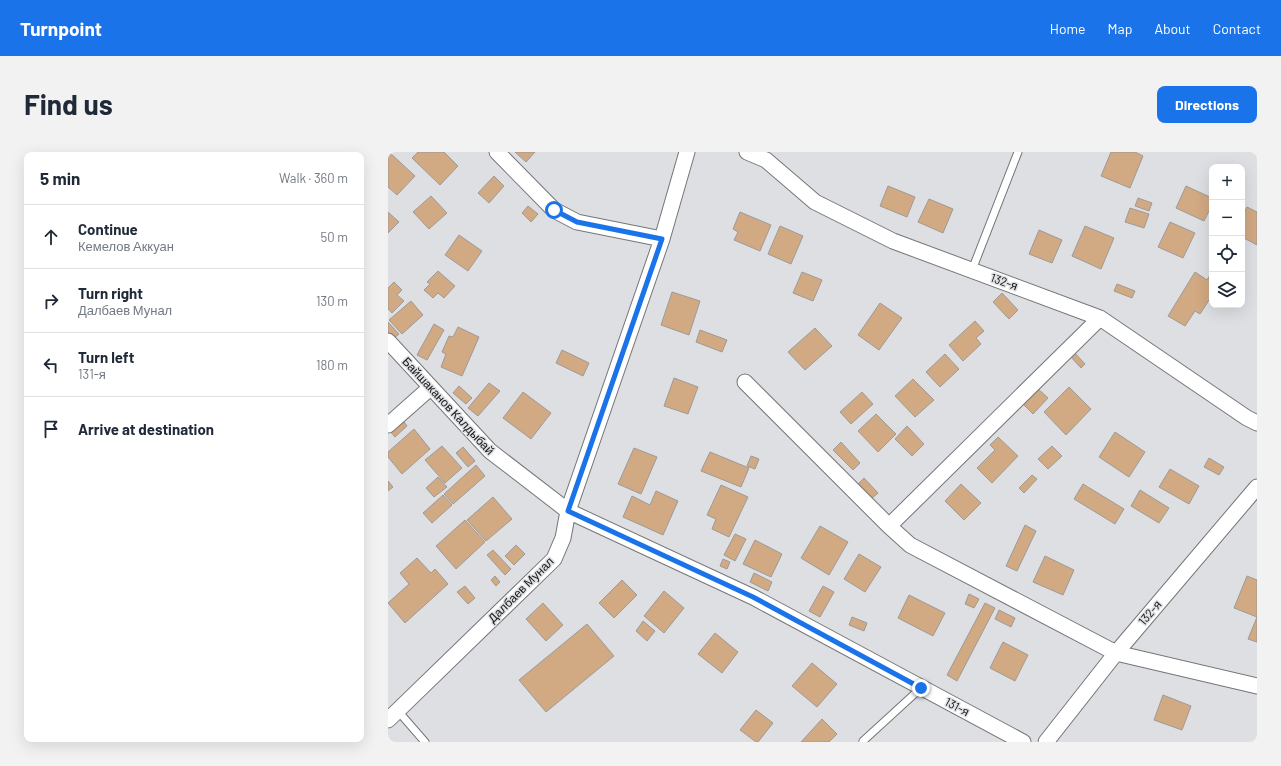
<!DOCTYPE html>
<meta charset="utf-8">
<style>
:root{--surface:#fff;--page:#f2f2f3;--text:#1f2937;--muted:#747a83;--line:#e0e1e3;--accent:#1a73e8}
body{margin:0;font-family:Barlow,sans-serif;background:var(--page);color:var(--text)}
.controls{position:absolute;right:12px;top:12px;display:grid;overflow:hidden;border-radius:8px;box-shadow:0 4px 16px #0002}
.controls button{width:36px;height:36px;display:grid;place-items:center;padding:0;border:0;border-bottom:1px solid var(--line);background:var(--surface);color:var(--text);font:20px sans-serif}
.stop{position:absolute;width:12px;height:12px;margin:-9px;border:3px solid #1a73e8;border-radius:50%;background:#fff}
.stop.end{background:#1a73e8;border-color:#fff;box-shadow:0 1px 4px #0008}
.list{margin:0;padding:0;list-style:none}
h2{display:flex;justify-content:space-between;align-items:center;height:52px;margin:0;padding:0 16px;font-size:17px}
h2 small{font-size:13px;font-weight:400;color:var(--muted)}
.list li{display:grid;grid-template-columns:26px 1fr auto;gap:12px;align-items:center;box-sizing:border-box;height:64px;padding:0 16px;border-top:1px solid var(--line)}
.list b{display:block;font-size:15px;white-space:nowrap}
.list p{margin:0;font-size:13px;white-space:nowrap;color:var(--muted)}
.list em{font-size:13px;font-style:normal;color:var(--muted)}
.icon{flex:none;width:22px;height:22px;fill:none;stroke:currentColor;stroke-width:2;stroke-linecap:round;stroke-linejoin:round}
.map{position:relative;flex:none;width:869px;height:590px;overflow:hidden;border-radius:8px}
header{display:flex;align-items:center;gap:24px;box-sizing:border-box;height:56px;padding:0 20px;background:var(--accent);color:#fff}
header strong{font-size:19px}
nav{display:flex;gap:22px;margin-inline-start:auto;font-size:14px}
.intro{display:flex;align-items:center;justify-content:space-between;box-sizing:border-box;height:96px;padding:0 24px}
h1{margin:0;font-size:28px}
.button{padding:10px 18px;border-radius:8px;background:var(--accent);color:#fff;font-size:14px;font-weight:700}
main{display:flex;gap:24px;padding:0 24px}
aside{flex:1;background:var(--surface);border-radius:8px;box-shadow:0 4px 16px #0002}
.map>svg:first-child{display:block}
.building{fill:#d1a983;stroke:#9d9a98}
.lines{fill:none;stroke-linecap:round;stroke-linejoin:round}
.lane-casing{stroke:#747678;stroke-width:9}
.street-casing{stroke:#747678;stroke-width:17}
.lane{stroke:#fff;stroke-width:7}
.street{stroke:#fff;stroke-width:15}
.route{stroke:#1a73e8;stroke-width:5}
.labels{text-anchor:middle;stroke-width:3;stroke-linejoin:round;paint-order:stroke}
.street-label{font-size:12px;fill:#131415;stroke:#dddfe2}
</style>
<header>
<strong>Turnpoint</strong>
<nav><a>Home</a><a>Map</a><a>About</a><a>Contact</a></nav>
</header>
<div class="intro"><h1>Find us</h1><a class="button">Directions</a></div>
<main>
<aside>
<h2>5 min<small>Walk · 360 m</small></h2>
<ul class="list">
<li><svg class="icon" aria-label="ahead" viewBox="0 0 24 24"><path d="M12 20V5M6 11l6-6 6 6"/></svg><div><b>Continue</b><p>Кемелов Аккуан</p></div><em>50 m</em></li>
<li><svg class="icon" aria-label="right" viewBox="0 0 24 24"><path d="M7 20v-9h11M14 6l5 5-5 5"/></svg><div><b>Turn right</b><p>Далбаев Мунал</p></div><em>130 m</em></li>
<li><svg class="icon" aria-label="left" viewBox="0 0 24 24"><path d="M17 20v-9H6M10 6l-5 5 5 5"/></svg><div><b>Turn left</b><p>131-я</p></div><em>180 m</em></li>
<li><svg class="icon" aria-label="arrive" viewBox="0 0 24 24"><path d="M6 21V4h12l-3 4 3 4H6"/></svg><div><b>Arrive at destination</b></div></li>
</ul>
</aside>
<div class="map">
<svg width="869" height="590" viewBox="0 0 869 590">
<rect width="100%" height="100%" fill="#dddfe2"/>
<path class="building" d="M1 0 27 24 9 43 0 35V1Z
M30 0H56L70 14 52 33 24 6Z
M127 0H147L138 10Z
M723 0H747L755 4 742 36 713 24Z
M106 24 116 34 101 51 90 41Z
M500 34 527 45 519 65 492 54Z
M798 34 824 46V53L816 69 788 56Z
M43 44 59 61 41 77 25 60Z
M750 46 764 51 761 59 747 54Z
M541 47 565 57 555 81 530 70Z
M140 54 150 62 143 70 134 61Z
M859 55 869 60V93L854 85V65Z
M742 56 761 62 756 76 737 70Z
M0 60 11 70 0 81Z
M352 60 383 73 372 99 346 88 350 80 345 77Z
M782 70 807 81 795 106 770 95Z
M392 74 415 84 403 112 380 102Z
M697 74 726 86 713 117 684 104Z
M651 78 674 88 664 111 641 102Z
M71 83 94 99 80 119 57 103Z
M50 119 67 134 56 146 50 141 45 146 36 138 42 132 39 130Z
M414 120 434 128 425 149 405 141Z
M807 120 819 128 824 120V146L823 145 812 162 807 159 797 174 780 164Z
M6 130 14 138 9 143 16 149 4 161 0 157V136Z
M729 132 747 139 744 146 726 139Z
M284 140 312 149 301 183 273 173Z
M614 141 630 158 621 167 605 150Z
M23 149 35 163 14 182 1 168Z
M492 151 514 166 491 198 470 183Z
M587 169 596 179 588 186 593 192 575 209 561 193Z
M0 170 11 182 5 187 0 182Z
M46 172 56 178 39 208 29 203Z
M70 175 91 185 74 224 53 215 58 202 54 200 61 184 65 185Z
M427 176 444 194 417 218 400 200Z
M312 178 339 188 334 200 308 190Z
M174 198 201 211 195 224 168 211Z
M686 200 697 212 693 216 682 204Z
M557 202 571 217 552 235 538 220Z
M286 226 310 235 300 262 276 254Z
M525 227 546 248 527 265 507 244Z
M101 231 112 239 90 264 80 256Z
M71 234 84 246 78 252 65 241Z
M648 235 660 246 645 262 633 250Z
M681 235 703 257 678 283 656 260Z
M135 240 163 261 143 287 115 266Z
M474 240 485 252 463 272 452 260Z
M488 262 508 282 490 300 470 279Z
M14 267 19 274 7 285 1 278Z
M519 274 536 292 524 304 507 287Z
M26 277 42 297 14 322 0 305V300Z
M727 280 757 300 741 325 711 305Z
M610 285 630 304 604 331 589 316 607 298 602 293Z
M453 290 472 311 465 318 445 298Z
M54 294 74 316 57 331 37 308Z
M664 294 674 304 660 317 650 307Z
M75 295 87 309 80 315 68 301Z
M246 296 269 305 253 342 230 332Z
M322 300 361 316 353 335 313 319Z
M363 304 371 307 367 317 359 314Z
M821 306 836 315 831 323 816 315Z
M88 313 97 324 65 352 56 342Z
M782 317 811 334 801 352 771 335Z
M644 323 649 327 636 341 631 336Z
M50 325 59 335 46 345 38 336Z
M476 326 490 341 483 347 470 332Z
M0 329 5 335 0 339Z
M573 332 593 351 576 368 557 349Z
M695 332 736 357 727 372 686 347Z
M333 333 360 345 341 385 324 377 328 367 319 363Z
M752 338 781 356 771 371 743 354Z
M268 339 290 349 275 383 235 365 244 344 262 353Z
M55 343 64 353 44 371 35 361Z
M105 345 124 367 98 389 79 368Z
M77 368 97 390 68 417 48 394Z
M637 373 648 379 629 419 618 414Z
M432 374 460 390 441 423 413 406Z
M347 382 358 387 347 409 336 403Z
M367 388 394 402 383 425 355 412Z
M128 393 137 402 126 413 117 404Z
M105 398 123 417 117 423 99 403Z
M471 402 493 415 477 440 456 427Z
M657 404 686 418 675 443 645 430Z
M29 406 43 421 47 417 60 432 17 471 0 451 21 432 12 421Z
M335 407 342 410 339 417 332 414Z
M366 421 384 430 380 439 362 430Z
M107 424 112 430 108 434 103 428Z
M859 424 869 428V490L860 487 869 465 846 456Z
M234 428 249 443 226 466 211 451Z
M77 434 87 446 80 452 69 440Z
M435 434 446 440 432 465 421 459Z
M276 439 296 456 276 481 256 464Z
M581 442 591 447 586 456 577 452Z
M521 443 557 461 545 484 510 466Z
M155 451 175 473 158 489 138 467Z
M597 451 607 456 569 529 559 523Z
M611 458 627 466 623 475 607 467Z
M464 465 479 471 476 479 461 473Z
M255 469 267 479 259 489 248 479Z
M199 472 226 504 158 560 131 528Z
M327 481 350 500 334 521 310 502Z
M615 490 640 503 627 529 602 516Z
M424 511 449 532 429 555 404 534Z
M775 543 803 554 794 578 766 568Z
M368 558 385 571 370 590H368L352 578Z
M434 567 449 582 441 590H413Z"/>
<g class="lines">
<g class="lane-casing">
<path id="lane" d="M584 118 630 0
M10 559 37 590
M475 589 533 536"/>
</g>
<g class="street-casing">
<path id="street" d="M109 0 166 58 189 70 274 87
M359 0 378 8 427 50 505 89 712 166 859 266 869 271
M0 189 102 299 180 359 365 445 635 590
M357 230 501 374 522 393 728 501 869 534
M0 273 42 236
M501 374 712 166
M0 568 166 407 175 386 180 359 274 87 299 0
M658 590 728 501 869 335"/>
</g>
<use href="#lane" class="lane"/>
<use href="#street" class="street"/>
</g>
<g class="lines">
<path class="route" d="M166 58 189 70 274 87 180 359 365 445 533 536"/>
</g>
<g class="labels">
<g class="street-label">
<text transform="translate(616 130) rotate(20)" y="4">132-я</text>
<text transform="translate(60 254) rotate(47)" y="4">Байшаканов Калдыбай</text>
<text transform="translate(133 438) rotate(-45)" y="4">Далбаев Мунал</text>
<text transform="translate(762 461) rotate(-50)" y="4">132-я</text>
<text transform="translate(569 555) rotate(28)" y="4">131-я</text>
</g>
</g>
</svg>
<div class="controls">
<button>+</button>
<button>−</button>
<button><svg class="icon" aria-label="locate" viewBox="0 0 24 24"><circle cx="12" cy="12" r="6"/><path d="M12 2v4M12 18v4M2 12h4M18 12h4"/></svg></button>
<button><svg class="icon" aria-label="layers" viewBox="0 0 24 24"><path d="M12 4l9 5-9 5-9-5zM3 14l9 5 9-5"/></svg></button>
</div>
<div class="stop" style="left:166px;top:58px"></div>
<div class="stop end" style="left:533px;top:536px"></div>
</div>
</main>
